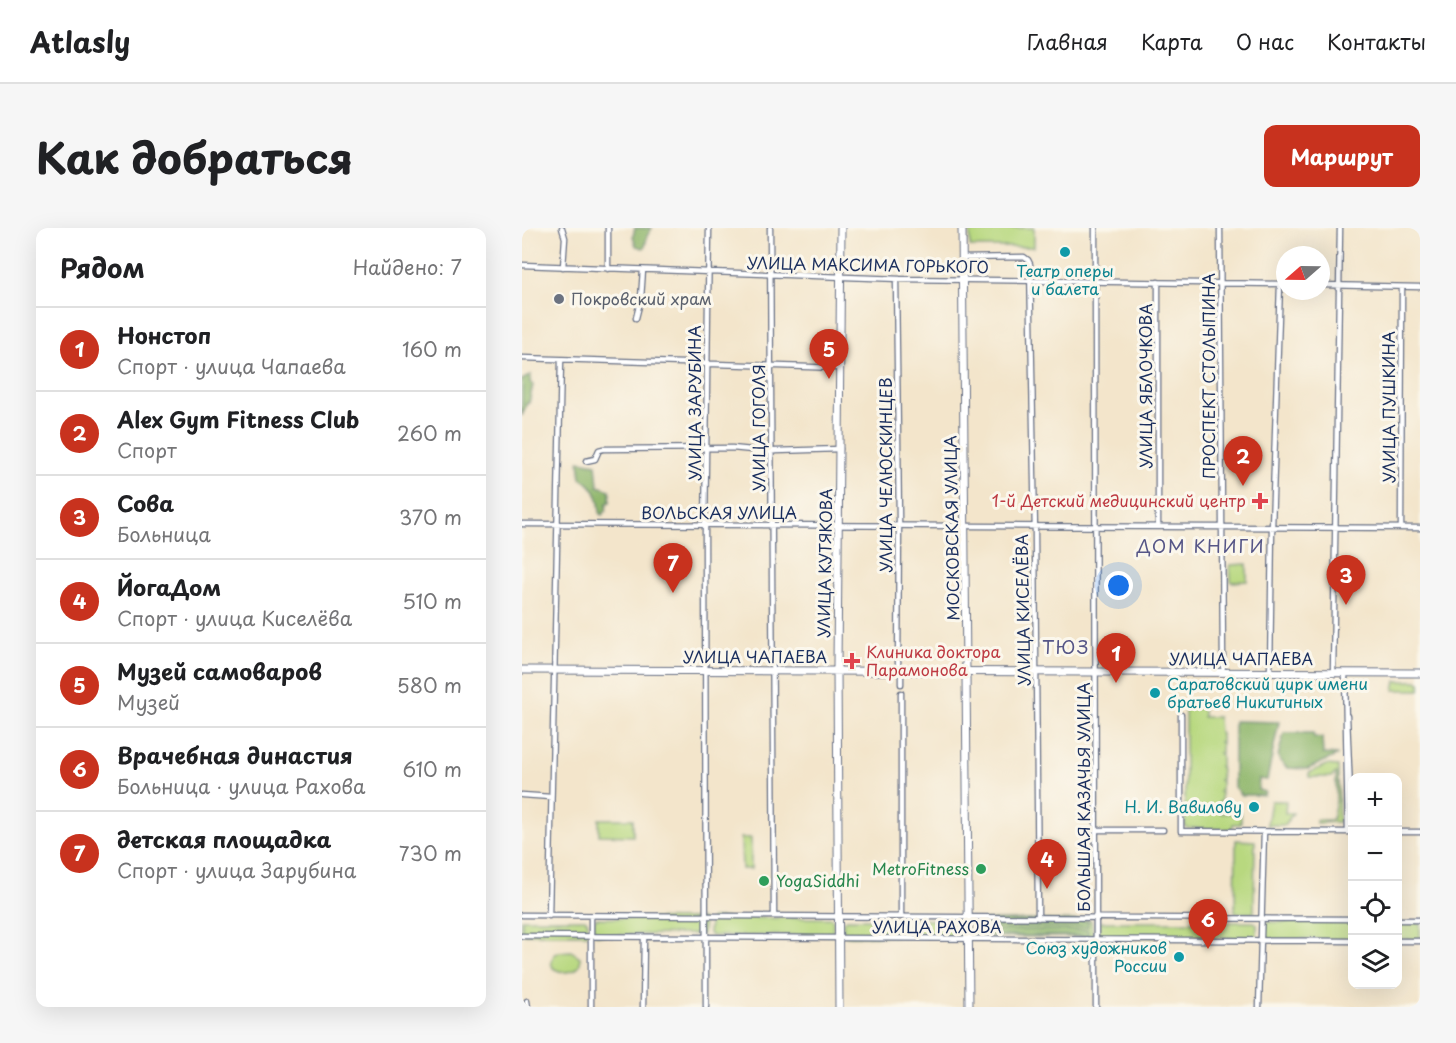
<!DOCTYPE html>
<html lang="ru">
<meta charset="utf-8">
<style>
:root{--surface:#fff;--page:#f6f6f6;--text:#202124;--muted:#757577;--line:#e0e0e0;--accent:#c8321e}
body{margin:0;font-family:"Playpen Sans",sans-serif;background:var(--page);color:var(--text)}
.controls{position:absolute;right:18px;bottom:18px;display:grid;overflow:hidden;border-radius:12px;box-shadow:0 6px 24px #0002}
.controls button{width:54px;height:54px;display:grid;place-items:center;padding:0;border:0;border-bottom:2px solid var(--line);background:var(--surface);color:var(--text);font:30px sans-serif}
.compass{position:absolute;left:754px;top:18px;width:54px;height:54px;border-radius:50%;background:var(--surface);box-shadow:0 6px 24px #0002;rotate:250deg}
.you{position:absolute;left:597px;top:358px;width:21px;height:21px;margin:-15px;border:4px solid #fff;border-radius:50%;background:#1a73e8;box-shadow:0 0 0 9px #1a73e833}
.badge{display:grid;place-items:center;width:39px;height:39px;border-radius:50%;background:var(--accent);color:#fff;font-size:20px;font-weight:700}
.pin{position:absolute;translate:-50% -50px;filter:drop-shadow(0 2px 3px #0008)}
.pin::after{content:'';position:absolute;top:32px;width:21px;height:18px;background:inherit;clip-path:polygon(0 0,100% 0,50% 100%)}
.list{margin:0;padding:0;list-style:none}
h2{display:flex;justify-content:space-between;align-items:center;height:78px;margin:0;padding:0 24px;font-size:26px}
h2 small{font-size:20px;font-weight:400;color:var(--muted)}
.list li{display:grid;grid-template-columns:39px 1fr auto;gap:18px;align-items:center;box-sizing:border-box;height:84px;padding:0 24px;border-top:2px solid var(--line)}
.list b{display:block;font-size:22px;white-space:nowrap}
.list p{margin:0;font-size:20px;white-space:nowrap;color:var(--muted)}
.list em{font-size:20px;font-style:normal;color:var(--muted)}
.icon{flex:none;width:33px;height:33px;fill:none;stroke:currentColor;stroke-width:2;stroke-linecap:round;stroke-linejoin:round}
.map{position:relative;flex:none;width:898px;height:779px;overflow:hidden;border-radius:12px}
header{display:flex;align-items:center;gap:36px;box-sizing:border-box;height:84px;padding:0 30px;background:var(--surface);border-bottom:2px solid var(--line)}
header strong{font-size:28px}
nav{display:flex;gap:33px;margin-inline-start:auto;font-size:21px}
.intro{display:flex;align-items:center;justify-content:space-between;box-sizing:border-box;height:144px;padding:0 36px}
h1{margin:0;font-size:42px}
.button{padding:15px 27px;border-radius:12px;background:var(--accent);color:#fff;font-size:21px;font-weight:700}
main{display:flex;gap:36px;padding:0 36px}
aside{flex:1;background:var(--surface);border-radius:12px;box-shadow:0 6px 24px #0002}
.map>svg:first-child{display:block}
.green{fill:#b8d87f;stroke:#6a846e;stroke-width:1.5}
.forest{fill:#92b86e;stroke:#567466;stroke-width:1.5}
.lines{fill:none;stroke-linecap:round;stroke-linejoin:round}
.street-casing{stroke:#676f84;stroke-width:7}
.secondary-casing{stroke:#676f84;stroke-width:9}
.street{stroke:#fff;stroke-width:4.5}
.secondary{stroke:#fff;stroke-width:7}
.culture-dot{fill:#0f9aa8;stroke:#fbf7ec;stroke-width:2}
.worship-dot{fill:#6b7280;stroke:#fbf7ec;stroke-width:2}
.health-dot{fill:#e0444e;stroke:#fbf7ec;stroke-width:2}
.leisure-dot{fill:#2e9e5b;stroke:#fbf7ec;stroke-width:2}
.labels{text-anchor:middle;stroke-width:6;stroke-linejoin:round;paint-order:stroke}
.street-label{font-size:16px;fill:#1b2f5e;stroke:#fbf7ec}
.culture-label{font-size:16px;fill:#0d838f;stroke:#fbf7ec;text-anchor:end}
.worship-label{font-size:16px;fill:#5b616d;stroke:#fbf7ec;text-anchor:start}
.health-label{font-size:16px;fill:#be3a42;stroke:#fbf7ec;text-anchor:end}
.leisure-label{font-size:16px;fill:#27864d;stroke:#fbf7ec;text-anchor:end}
.neighbourhood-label{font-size:18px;letter-spacing:1.5px;fill:#565687;stroke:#fbf7ec}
</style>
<header>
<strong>Atlasly</strong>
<nav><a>Главная</a><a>Карта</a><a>О нас</a><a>Контакты</a></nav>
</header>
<div class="intro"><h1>Как добраться</h1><a class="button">Маршрут</a></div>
<main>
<aside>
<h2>Рядом<small>Найдено: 7</small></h2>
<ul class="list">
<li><span class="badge">1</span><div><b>Нонстоп</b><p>Спорт · улица Чапаева</p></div><em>160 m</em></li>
<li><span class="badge">2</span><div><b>Alex Gym Fitness Club</b><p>Спорт</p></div><em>260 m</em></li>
<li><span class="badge">3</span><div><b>Сова</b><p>Больница</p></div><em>370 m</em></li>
<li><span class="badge">4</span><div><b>ЙогаДом</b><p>Спорт · улица Киселёва</p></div><em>510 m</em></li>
<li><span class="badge">5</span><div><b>Музей самоваров</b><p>Музей</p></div><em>580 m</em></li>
<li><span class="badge">6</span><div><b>Врачебная династия</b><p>Больница · улица Рахова</p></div><em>610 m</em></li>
<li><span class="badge">7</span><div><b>детская площадка</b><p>Спорт · улица Зарубина</p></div><em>730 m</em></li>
</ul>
</aside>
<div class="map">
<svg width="898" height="779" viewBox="0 0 898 779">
<rect width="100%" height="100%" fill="#fbf7ec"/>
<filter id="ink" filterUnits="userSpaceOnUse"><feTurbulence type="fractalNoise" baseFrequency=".0167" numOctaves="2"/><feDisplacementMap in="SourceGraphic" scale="12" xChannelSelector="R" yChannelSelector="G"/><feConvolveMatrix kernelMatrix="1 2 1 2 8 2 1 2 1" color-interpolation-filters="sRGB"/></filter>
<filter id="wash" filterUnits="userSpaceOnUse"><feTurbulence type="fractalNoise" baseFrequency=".008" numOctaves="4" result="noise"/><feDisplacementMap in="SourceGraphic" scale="24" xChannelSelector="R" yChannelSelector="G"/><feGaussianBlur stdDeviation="1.35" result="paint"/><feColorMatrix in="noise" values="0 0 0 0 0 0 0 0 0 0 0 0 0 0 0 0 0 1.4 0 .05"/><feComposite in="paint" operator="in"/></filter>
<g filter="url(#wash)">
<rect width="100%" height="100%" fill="#f3e5cb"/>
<path class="green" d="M448 0H512V19H448Z
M725 336V353L709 354 708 337Z
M874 453H896L898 455V462H872Z
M663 480H681V489H696L697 505H699V514H697L699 516V525H697L699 527V538H697L699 541V552H697L699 554V563L697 564 699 565V574H697L699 585H719V596H711L710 601 665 600 663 598Z
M804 537 816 538 817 594 794 595V592H810L814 574V545L809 549H787V545Z
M749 573H764L763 585H771L763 597H745Z
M77 591H111V608L77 607Z
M219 610H229V641H220Z
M714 612 733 613 732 685H713Z
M74 690 179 691 182 693 181 706 75 707 72 704V693Z
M190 690H309L311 692V707L189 708 187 705 188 692Z
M0 691H63L66 694 65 706H0Z
M325 691 439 692 443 694V706L440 708H324L321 705V694Z
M453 692H569L571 707 569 709H453L451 707Z
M578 694H732L735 696V708L731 710 579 708 576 707Z
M745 694H830V711H748L743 708Z
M876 695H898V711H876Z
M49 723 58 729C61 745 42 747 31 740L29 734 32 727 37 724Z"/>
<path class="forest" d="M113 0H130L125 8 123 19 121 20 114 18 111 8Z
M9 147 8 154 11 157 7 175H5L0 188V152Z
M57 233 74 236 76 258 88 262V274L85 275 84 283 80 287 78 286C78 271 73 258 59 250Z
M712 493 757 494 745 552 737 551 736 562 743 564 742 567H719L712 559Z
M762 505H791L792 509 800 510 801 526 816 527 786 541 765 540 758 533 756 528Z
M469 693H566V699H469Z
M469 702H566V708H469Z"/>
</g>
<g filter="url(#ink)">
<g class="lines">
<g class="street-casing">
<path id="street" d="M40 0 43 10 41 39
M248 0 252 688
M573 0 574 779
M698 0 701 439
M440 30 502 29 506 32 508 36 513 305 516 690
M0 37 378 51 763 56
M86 41V0
M374 51 377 291 376 443
M636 54V298
M799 57 898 59
M114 90 119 70 121 42
M0 130 318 140
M64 233 73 231 77 222 81 221 210 220 230 222 234 225 254 223 318 221
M0 296 898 300
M879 300 880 59
M748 445 750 299 758 56
M811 445 818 0
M823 445 826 604
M379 456V443
M659 487V603L830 604
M825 488 828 564
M0 567 29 569
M573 602H641
M876 604H898
M0 687 830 691
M27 688 39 132
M379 689V465
M876 692H898
M0 708 830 713
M876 713H898
M5 773 6 779
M69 779V688
M121 779 122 709
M184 779 183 304 187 0
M737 779 742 604"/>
</g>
<g class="secondary-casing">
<path id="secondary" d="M440 0 447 779
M0 442 898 445
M317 779 315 438 319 0"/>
</g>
<use href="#street" class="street"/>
<use href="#secondary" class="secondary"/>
</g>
</g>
<g class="culture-dot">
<circle cx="543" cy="24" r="6"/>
<circle cx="633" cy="465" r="6"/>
<circle cx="732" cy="579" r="6"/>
<circle cx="657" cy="729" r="6"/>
</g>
<circle class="worship-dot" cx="37" cy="71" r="6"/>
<g class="health-dot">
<path d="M735 264h6v6h6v6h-6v6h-6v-6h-6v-6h6z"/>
<path d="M327 424h6v6h6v6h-6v6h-6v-6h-6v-6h6z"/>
</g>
<g class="leisure-dot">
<circle cx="459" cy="641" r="6"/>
<circle cx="242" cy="653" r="6"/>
</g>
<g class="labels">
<g class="street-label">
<text transform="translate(346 37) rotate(1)" y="6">УЛИЦА МАКСИМА ГОРЬКОГО</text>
<text transform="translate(687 148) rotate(-90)" y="6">ПРОСПЕКТ СТОЛЫПИНА</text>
<text transform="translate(624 158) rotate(-90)" y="6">УЛИЦА ЯБЛОЧКОВА</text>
<text transform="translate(173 175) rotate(-90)" y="6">УЛИЦА ЗАРУБИНА</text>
<text transform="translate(867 179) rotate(-90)" y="6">УЛИЦА ПУШКИНА</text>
<text transform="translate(237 200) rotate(-90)" y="6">УЛИЦА ГОГОЛЯ</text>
<text transform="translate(364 247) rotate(-90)" y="6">УЛИЦА ЧЕЛЮСКИНЦЕВ</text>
<text x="197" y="291">ВОЛЬСКАЯ УЛИЦА</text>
<text transform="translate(430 300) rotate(-91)" y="6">МОСКОВСКАЯ УЛИЦА</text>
<text transform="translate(303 335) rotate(-89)" y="6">УЛИЦА КУТЯКОВА</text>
<text transform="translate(501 382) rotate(-91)" y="6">УЛИЦА КИСЕЛЁВА</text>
<text x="233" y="435">УЛИЦА ЧАПАЕВА</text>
<text x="719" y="437">УЛИЦА ЧАПАЕВА</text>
<text transform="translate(562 569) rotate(-90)" y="6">БОЛЬШАЯ КАЗАЧЬЯ УЛИЦА</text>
<text x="415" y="705">УЛИЦА РАХОВА</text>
</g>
<g class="culture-label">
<text x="543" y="49" text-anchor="middle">Театр оперы<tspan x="543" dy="18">и балета</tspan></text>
<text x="645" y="462" text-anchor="start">Саратовский цирк имени<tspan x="645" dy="18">братьев Никитиных</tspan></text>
<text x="720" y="585">Н. И. Вавилову</text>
<text x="645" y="726">Союз художников<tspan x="645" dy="18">России</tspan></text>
</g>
<g class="worship-label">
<text x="49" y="77">Покровский храм</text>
</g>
<g class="health-label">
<text x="724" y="279">1-й Детский медицинский центр</text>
<text x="344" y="430" text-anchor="start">Клиника доктора<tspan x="344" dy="18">Парамонова</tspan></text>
</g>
<g class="leisure-label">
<text x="447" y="647">MetroFitness</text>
<text x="254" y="659" text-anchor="start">YogaSiddhi</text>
</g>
<g class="neighbourhood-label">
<text x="679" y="325">ДОМ КНИГИ</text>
<text x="544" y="426">ТЮЗ</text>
</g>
</g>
</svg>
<div class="controls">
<button>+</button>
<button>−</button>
<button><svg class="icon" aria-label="locate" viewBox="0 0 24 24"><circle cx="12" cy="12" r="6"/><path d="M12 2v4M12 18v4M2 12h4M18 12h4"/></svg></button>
<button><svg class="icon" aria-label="layers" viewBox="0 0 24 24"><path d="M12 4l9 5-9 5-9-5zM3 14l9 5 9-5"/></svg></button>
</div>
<svg class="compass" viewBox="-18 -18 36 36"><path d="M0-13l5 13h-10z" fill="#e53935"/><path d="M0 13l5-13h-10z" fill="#757577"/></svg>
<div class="you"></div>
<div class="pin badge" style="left:594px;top:455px">1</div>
<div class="pin badge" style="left:721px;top:258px">2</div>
<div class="pin badge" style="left:824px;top:377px">3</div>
<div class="pin badge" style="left:525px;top:661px">4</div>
<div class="pin badge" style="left:307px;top:151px">5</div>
<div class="pin badge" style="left:686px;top:721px">6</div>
<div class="pin badge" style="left:151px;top:365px">7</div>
</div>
</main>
